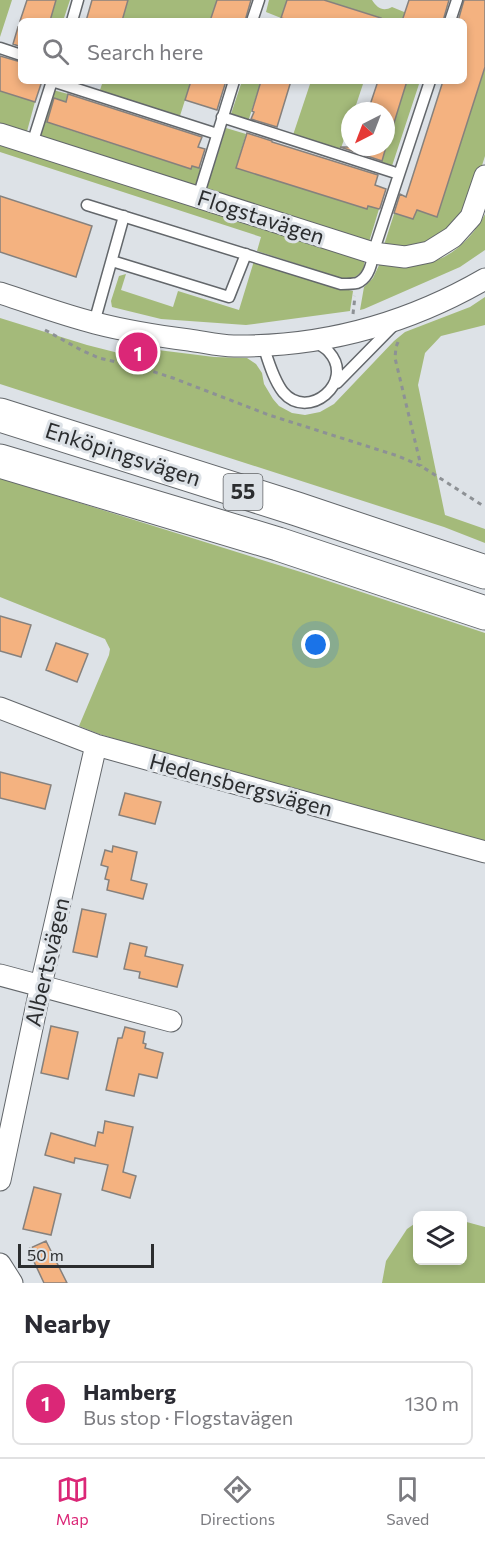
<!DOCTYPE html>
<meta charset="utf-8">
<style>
:root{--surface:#fff;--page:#f7f7f7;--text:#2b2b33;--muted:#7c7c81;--line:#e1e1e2;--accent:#db2777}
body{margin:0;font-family:Commissioner,sans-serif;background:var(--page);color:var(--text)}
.controls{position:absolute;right:18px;bottom:18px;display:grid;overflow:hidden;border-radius:9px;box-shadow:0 3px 9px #0003}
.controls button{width:54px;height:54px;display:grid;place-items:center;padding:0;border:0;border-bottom:2px solid var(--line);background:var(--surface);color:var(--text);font:30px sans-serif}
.compass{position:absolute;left:341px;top:102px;width:54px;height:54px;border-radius:50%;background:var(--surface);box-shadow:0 3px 9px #0003;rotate:222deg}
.scale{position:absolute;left:18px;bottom:15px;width:136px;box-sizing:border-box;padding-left:6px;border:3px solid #2b2d2f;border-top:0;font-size:16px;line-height:21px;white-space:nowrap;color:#2b2d2f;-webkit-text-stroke:4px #dde2e7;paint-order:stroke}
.you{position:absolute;left:316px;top:645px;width:21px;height:21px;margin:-15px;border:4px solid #fff;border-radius:50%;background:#1a73e8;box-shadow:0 0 0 9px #1a73e833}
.badge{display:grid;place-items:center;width:39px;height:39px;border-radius:50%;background:var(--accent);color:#fff;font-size:20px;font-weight:700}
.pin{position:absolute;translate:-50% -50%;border:3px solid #fff;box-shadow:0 2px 6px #0006}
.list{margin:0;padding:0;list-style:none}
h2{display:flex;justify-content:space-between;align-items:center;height:78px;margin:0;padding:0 24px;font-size:26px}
h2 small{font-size:20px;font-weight:400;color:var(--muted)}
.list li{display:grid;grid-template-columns:39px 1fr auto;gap:18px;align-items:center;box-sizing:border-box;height:84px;margin:0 12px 12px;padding:0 12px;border:2px solid var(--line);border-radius:9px}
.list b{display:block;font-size:22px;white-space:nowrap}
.list p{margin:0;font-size:20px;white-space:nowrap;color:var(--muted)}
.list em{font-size:20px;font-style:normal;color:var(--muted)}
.icon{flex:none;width:33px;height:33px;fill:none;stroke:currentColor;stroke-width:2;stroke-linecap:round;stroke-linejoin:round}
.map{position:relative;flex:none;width:485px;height:1283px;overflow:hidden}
.search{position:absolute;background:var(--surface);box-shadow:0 3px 9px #0003;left:18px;right:18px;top:18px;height:66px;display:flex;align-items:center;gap:15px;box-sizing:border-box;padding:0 21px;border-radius:9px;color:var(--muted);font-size:22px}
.sheet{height:174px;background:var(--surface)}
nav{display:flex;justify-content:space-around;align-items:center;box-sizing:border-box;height:84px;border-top:2px solid var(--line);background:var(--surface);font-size:16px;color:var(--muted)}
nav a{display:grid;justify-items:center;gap:3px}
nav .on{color:var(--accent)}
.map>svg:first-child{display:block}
.green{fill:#a4ba7a}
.building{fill:#f4b280;stroke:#86817d;stroke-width:1.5}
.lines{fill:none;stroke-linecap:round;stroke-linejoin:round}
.lane-casing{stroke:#63676b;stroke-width:13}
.street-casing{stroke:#63676b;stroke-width:23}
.primary-casing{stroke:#63676b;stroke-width:35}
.path{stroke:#8d9195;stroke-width:3;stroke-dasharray:4.5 4.5;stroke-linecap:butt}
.lane{stroke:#fff;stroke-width:10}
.street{stroke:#fff;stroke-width:21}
.primary{stroke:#fff;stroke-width:33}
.labels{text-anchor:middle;stroke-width:6;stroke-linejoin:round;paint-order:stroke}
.shield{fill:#dde2e7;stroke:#606366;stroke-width:1.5}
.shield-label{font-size:21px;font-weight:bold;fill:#2b2d2f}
.street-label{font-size:22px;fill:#2b2d2f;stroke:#dde2e7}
</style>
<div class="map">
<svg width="485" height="1283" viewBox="0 0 485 1283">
<rect width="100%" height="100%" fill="#dde2e7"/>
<path class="green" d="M0 0H12L0 37Z
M56 0H70L63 21H50Z
M128 0H217L210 21H122Z
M269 0H287L281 18 266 12Z
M324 0H372C377 8 383 12 392 7L426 21H391Z
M485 67V156L471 200 454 226 425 243 410 247 384 245 395 211 413 219 417 210 437 216Z
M103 81H191L179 119 99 93Z
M242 81H261L248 122 230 117Z
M311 81H364L354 111H350V122L340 151 293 135Z
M407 81H420L391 169 380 166Z
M53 90 68 94 58 126 191 169 192 166 203 169 197 187 39 136Z
M0 91 26 95 36 98 26 135 0 126Z
M226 128 246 134 236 168 367 209 368 206 379 209 369 242 206 191Z
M0 142 364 259C366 271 358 277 347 280L257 251 261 237 0 152Z
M485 214V250L460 267 364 309 360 310 364 287 373 278 380 263C396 263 413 265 428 262 452 259 475 234 485 214Z
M254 261 332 286 353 291 350 311 246 325 161 319 112 307 111 301 119 276 126 274 121 290 173 307 178 291 239 310Z
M485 297V325L441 336 425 353 418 385 445 515 485 529V543L444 527 0 384V318L87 345 146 360 150 349 214 357 247 358 256 364 262 373 264 384 273 399 279 406 292 413 305 415 320 412 334 404 394 341 405 332 470 307Z
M0 478 304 573 485 633V842L182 759 99 734 79 726 109 655 110 649 105 639 0 597Z
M463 1221 485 1227V1283H382L386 1261 407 1229 417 1222 418 1260H462Z"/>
<path class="building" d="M27 0H56L50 21H20Z
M92 0H128L122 21H86Z
M217 0H251L245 21H210Z
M287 0H324L381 18 380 21H292L281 18Z
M409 0H449L443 21H402Z
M464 0H485V67L437 217 417 210 413 219 394 213 400 194 406 197 443 81H464V21H458Z
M18 27 21 28V47L13 44Z
M0 56 21 62V81H42L35 102 0 91Z
M191 81H226L217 110 185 100Z
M261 81H291L277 127 251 119 254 112 252 111Z
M378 81H407L389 139 386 138V111H368Z
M68 94 202 137 198 147 205 149 199 168 192 166 191 169 47 122 54 98 66 102Z
M247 133 272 141V142L378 175 375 185 386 189 380 208 379 209 368 206 367 209 236 168Z
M340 147H386L382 161Z
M0 196 92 226 76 277 0 252Z
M0 616 31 625 21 657 0 651Z
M56 643 88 654 77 682 46 670Z
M0 772 51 785 45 809 0 798Z
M125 793 161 802 155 824 119 815Z
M113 846 137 852 131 880 147 884 143 899 107 890 109 880 105 879 108 867 101 865 105 850 112 852Z
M82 909 106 914 97 957 73 952Z
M130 943 147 947 145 956 183 965 177 987 139 978 140 972 124 969Z
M51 1026 78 1032 68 1079 41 1073Z
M125 1027 145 1032 143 1043 146 1044 145 1048 163 1053 157 1078 139 1074 134 1096 106 1090 118 1038H122Z
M105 1121 133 1127 123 1172 136 1176 130 1198 102 1190 108 1165 75 1158 74 1163 45 1155 51 1133 95 1146 98 1132 103 1133Z
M34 1187 61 1194 51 1235 23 1229Z
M46 1241 67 1283H44L28 1249Z"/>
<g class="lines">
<g class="lane-casing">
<path id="lane" d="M72 21 78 0
M252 21 259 0
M450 21 457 0
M0 48 21 55
M222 117 399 174
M32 144 52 81 217 134
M198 197 234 81
M87 205 341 284C346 284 353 284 357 283 369 278 372 264 373 253L430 81
M112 261 229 297 246 254
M94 323 124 216
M263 345C268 360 273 379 283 392 308 422 356 382 329 352 325 347 319 345 314 341
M337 383 393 326"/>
</g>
<g class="street-casing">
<path id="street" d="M0 134 373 253 405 257 429 252 453 237 471 217 485 176
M0 293C31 303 63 315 95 323 126 331 157 336 189 340 204 342 219 346 234 346 324 347 407 324 485 279
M0 708 96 745 485 852
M0 975 171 1021
M0 1180 41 985 96 745
M0 1264 12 1283"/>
</g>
<g class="primary-casing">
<path id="primary" d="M0 415 297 509 485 572
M0 461 278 544 485 613"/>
</g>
<path class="path" d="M353 314 355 296
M45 330 81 350 99 358 142 368 173 378 269 415 398 456 421 466 485 507
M398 342 396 347 395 358 421 466
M142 368 144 360"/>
<use href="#lane" class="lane"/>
<use href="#street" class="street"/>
<use href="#primary" class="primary"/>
</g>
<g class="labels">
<rect class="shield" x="223.5" y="474" width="39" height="36" rx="4.5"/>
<g class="shield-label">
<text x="243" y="499">55</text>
</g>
<g class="street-label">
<text transform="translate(261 217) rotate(18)" y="8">Flogstavägen</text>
<text transform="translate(123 454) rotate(18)" y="8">Enköpingsvägen</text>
<text transform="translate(241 785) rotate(15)" y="8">Hedensbergsvägen</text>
<text transform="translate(47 962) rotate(-77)" y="8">Albertsvägen</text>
</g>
</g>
</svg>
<div class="controls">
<button><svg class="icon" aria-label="layers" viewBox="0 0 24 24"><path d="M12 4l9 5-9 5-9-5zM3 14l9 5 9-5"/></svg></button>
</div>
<svg class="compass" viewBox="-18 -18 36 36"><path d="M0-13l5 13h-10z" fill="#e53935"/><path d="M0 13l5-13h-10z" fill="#7c7c81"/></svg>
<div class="scale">50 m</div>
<div class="you"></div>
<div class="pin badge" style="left:138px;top:352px">1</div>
<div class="search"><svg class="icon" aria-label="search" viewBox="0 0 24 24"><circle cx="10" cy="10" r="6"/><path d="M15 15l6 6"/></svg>Search here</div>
</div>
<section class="sheet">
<h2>Nearby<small></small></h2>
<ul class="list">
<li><span class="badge">1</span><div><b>Hamberg</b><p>Bus stop · Flogstavägen</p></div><em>130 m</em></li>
</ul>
</section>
<nav>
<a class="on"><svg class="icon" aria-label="map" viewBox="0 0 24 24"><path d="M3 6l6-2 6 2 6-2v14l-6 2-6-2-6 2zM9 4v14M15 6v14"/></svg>Map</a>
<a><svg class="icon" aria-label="directions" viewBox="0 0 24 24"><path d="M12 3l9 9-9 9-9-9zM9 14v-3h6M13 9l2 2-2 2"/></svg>Directions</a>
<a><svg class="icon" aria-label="saved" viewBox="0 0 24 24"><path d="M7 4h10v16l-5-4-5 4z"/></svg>Saved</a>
</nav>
